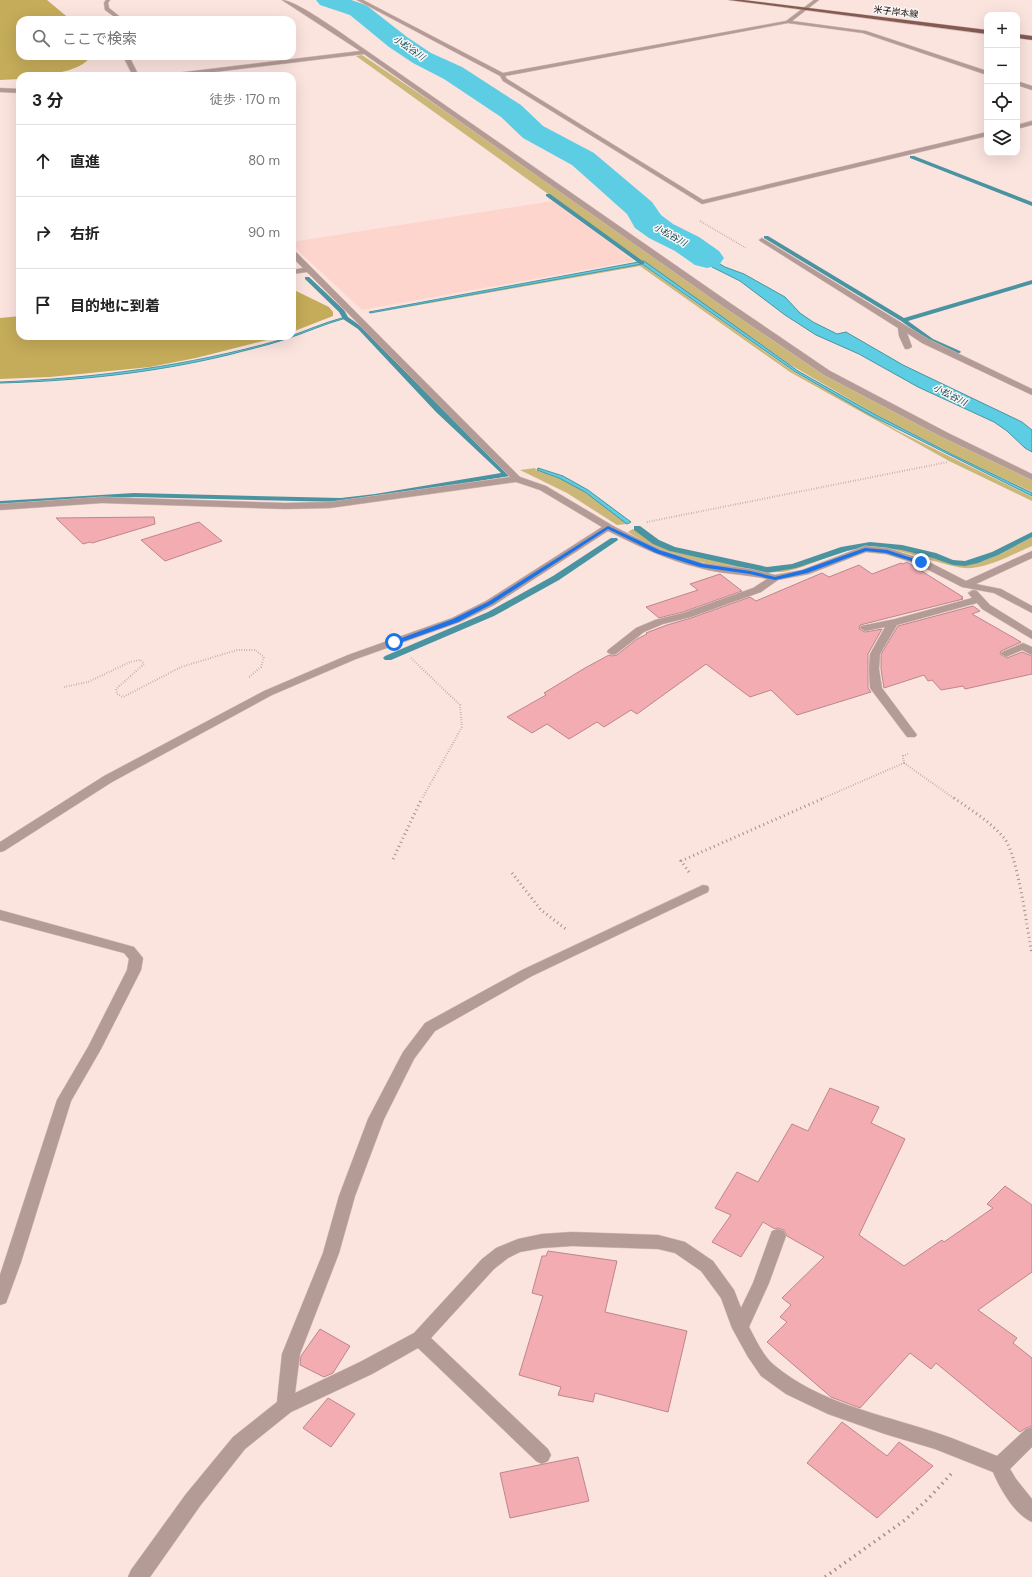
<!DOCTYPE html>
<html lang="ja">
<meta charset="utf-8">
<style>
:root{--surface:#fff;--page:#f6f6f6;--text:#222;--muted:#767676;--line:#e0e0e0}
body{margin:0;font-family:"DM Sans","Noto Sans JP",sans-serif;background:var(--page);color:var(--text)}
.controls{position:absolute;right:12px;top:12px;display:grid;overflow:hidden;border-radius:8px;box-shadow:0 4px 16px #0002}
.controls button{width:36px;height:36px;display:grid;place-items:center;padding:0;border:0;border-bottom:1px solid var(--line);background:var(--surface);color:var(--text);font:20px sans-serif}
.stop{position:absolute;width:12px;height:12px;margin:-9px;border:3px solid #1a73e8;border-radius:50%;background:#fff}
.stop.end{background:#1a73e8;border-color:#fff;box-shadow:0 1px 4px #0008}
.list{margin:0;padding:0;list-style:none}
h2{display:flex;justify-content:space-between;align-items:center;height:52px;margin:0;padding:0 16px;font-size:17px}
h2 small{font-size:13px;font-weight:400;color:var(--muted)}
.list li{display:grid;grid-template-columns:26px 1fr auto;gap:12px;align-items:center;box-sizing:border-box;height:72px;padding:0 16px;border-top:1px solid var(--line)}
.list b{display:block;font-size:15px;white-space:nowrap}
.list em{font-size:13px;font-style:normal;color:var(--muted)}
.icon{flex:none;width:22px;height:22px;fill:none;stroke:currentColor;stroke-width:2;stroke-linecap:round;stroke-linejoin:round}
.map{position:relative;flex:none;width:1032px;height:1577px;overflow:hidden}
.search{position:absolute;background:var(--surface);box-shadow:0 4px 16px #0002;left:16px;top:16px;width:280px;height:44px;display:flex;align-items:center;gap:10px;box-sizing:border-box;padding:0 14px;border-radius:12px;color:var(--muted);font-size:15px}
.panel{position:absolute;background:var(--surface);box-shadow:0 4px 16px #0002;left:16px;top:72px;width:280px;height:268px;border-radius:12px}
.map>svg:first-child{display:block}
.built{fill:#fdd5cc}
.green{fill:#cbb778}
.forest{fill:#c5ac5a}
.water{fill:#5ccde3;stroke:#4a94a2}
.lines{fill:none;stroke-linecap:round;stroke-linejoin:round}
.stream{fill:#4a94a2;fill-rule:evenodd}
.river{fill:#5ccde3;fill-rule:evenodd}
.building{fill:#f4acb3;stroke:#bc868b}
.minor-casing{stroke:#d8c1bc;stroke-width:1}
.major-casing{stroke:#d8c1bc;stroke-width:1}
.path-far3{stroke:#a48e89;stroke-width:1.5;stroke-dasharray:0.5 1.5;stroke-linecap:butt}
.path-far2{stroke:#a48e89;stroke-width:2;stroke-dasharray:0.5 2;stroke-linecap:butt}
.path-far1{stroke:#a48e89;stroke-width:3;stroke-dasharray:1 3.5;stroke-linecap:butt}
.path{stroke:#a48e89;stroke-width:3.5;stroke-dasharray:1.5 4.5;stroke-linecap:butt}
.minor{fill:#b49b96;fill-rule:evenodd}
.major{fill:#845a51;fill-rule:evenodd}
.route{fill:#1a73e8}
.labels{text-anchor:middle;stroke-width:3;stroke-linejoin:round;paint-order:stroke}
.far-street-label{font-size:9px;fill:#210e0a;stroke:#f6f6f6}
.far-water-label{font-size:9px;font-style:italic;fill:#0f434c;stroke:#f6f6f6}
</style>
<div class="map">
<svg width="1032" height="1577" viewBox="0 0 1032 1577">
<rect width="100%" height="100%" fill="#fbe3de"/>
<path class="built" d="M553 201 634 261 362 310 292 245V242Z"/>
<path class="green" d="M362 55 572 197 798 356 1032 479V492L958 457 875 414 789 364 622 247 356 56Z
M641 264 794 372 900 432 1032 497V501L949 461 790 372 640 266 362 315Z
M535 468 536 470 559 478 585 492 627 524 617 525 567 493 520 470Z
M633 529 655 543 672 551 767 571C802 571 834 550 870 546 885 544 917 552 933 557 943 560 954 565 965 565 985 564 1014 546 1032 537V546C1013 554 993 566 972 568 959 569 946 564 934 561 913 555 890 547 869 547 842 548 814 565 788 571 758 577 676 559 649 545 642 541 635 536 628 532Z"/>
<path class="forest" d="M0 0H47L71 20H20V56H91C80 74 39 76 20 76V79L0 80Z
M292 289 329 307 333 312V316L292 332Z
M20 316V336H283L196 358 150 367 50 377 0 379V318Z"/>
<path class="water" d="M637 211 655 218 657 224 672 232 693 241 707 248 720 264 725 267 744 274 785 297 800 313 813 322 837 334 846 332 903 365 1022 422 1032 430V452L1025 448 1007 431 994 422 918 387 859 354 816 335 785 315 740 281 712 267 685 247 654 231 637 218Z
M644 261 798 371 874 414 953 455 1032 493V496L870 415 794 371 642 264 370 313 369 312Z
M345 317 346 318C324 324 305 333 283 340 265 346 246 350 228 355 153 373 77 381 0 383V382C97 378 187 366 280 340 301 333 322 323 345 317Z
M538 468 563 476 588 490 631 522 627 524 585 492 559 478 537 470Z"/>
<g class="lines">
<path class="stream" d="M910 156H914L1032 202V206L910 158Z
M546 194H550L644 262V264H640L546 196Z
M764 236H768L904 318 1032 280V284L908 321 933 339 960 351 961 352 958 354 929 341 901 321 764 238Z
M305 277H309L344 310 348 317 362 327 442 408 510 472V476L375 498 341 502 134 497 0 505V501L134 493 341 498 375 494 501 473 436 412 358 329 343 319 339 312 305 279Z
M634 526H640L659 540 675 547 767 567 792 564 841 547 870 542 902 545 936 553 953 560 965 561 992 552 1032 532V537L998 555 978 563 965 566 953 565 930 557 902 550 870 546 847 551 796 568 767 573 670 551 653 544 634 530Z
M611 538H617L618 540 559 580 494 616 391 660H385L383 658 385 656 488 612 553 576Z"/>
<path class="river" d="M316 0H351L366 5 407 37 431 53 462 67 521 105 543 126 594 153 652 202 661 215 673 224 699 237 719 251 724 258 719 265 707 268 695 265 675 251 649 238 635 228 627 214 572 165 523 138 501 117 444 79 413 63 389 47 350 15 320 5Z"/>
</g>
<path class="building" d="M154 517 155 524 92 543 90 542 83 544 56 518Z
M199 522 222 541 165 561 141 540Z
M907 562 963 597 961 598 963 599 860 625 859 629 865 632 882 629 868 654V688L871 692 797 715 771 690 750 697 706 664 637 714 631 710 604 727 597 722 569 739 547 724 532 733 507 717 546 695 544 693 585 668 609 655 612 656 617 655 637 639 647 634 646 633 667 625 691 618 750 597 756 601 822 573 829 577 859 565 872 574 901 563 903 564Z
M720 574 742 591 683 612 659 618 646 607 698 590 690 584Z
M973 606 980 611 972 614 1021 642 1001 651 1000 654 1007 658 1022 652 1032 656V674L965 689 963 686 941 690 932 680 928 681 924 675 884 688 881 669V654L898 626Z
M830 1088 879 1107 871 1123 905 1139 859 1235 904 1266 942 1240 944 1242 993 1208 987 1204 1005 1186 1032 1205V1272L978 1310 1017 1338 1013 1343 1032 1358V1426L1026 1428 1020 1432 936 1363 931 1369 910 1353 860 1408 831 1397 767 1342 787 1322 780 1317 791 1305 782 1298 824 1257 787 1236 784 1230 778 1228 775 1229 763 1222 741 1257 712 1242 731 1215 715 1208 737 1172 758 1182 792 1124 808 1131Z
M548 1251 617 1261 605 1312 687 1331 668 1412 595 1393 593 1402 558 1395 561 1387 519 1375 543 1296 532 1293 542 1256H546Z
M320 1329 350 1346 333 1373 324 1377 300 1365 301 1356Z
M328 1398 355 1414 331 1447 303 1428Z
M842 1422 887 1456 899 1442 933 1466 877 1518 807 1463Z
M578 1457 589 1501 510 1518 500 1473Z"/>
<g class="lines">
<g class="minor-casing">
<path id="minor" d="M106 0H110L108 3 109 8 124 20H119L105 10 104 3Z
M282 0C297 0 351 40 367 51L730 303 830 371 948 433 1032 474V480L942 437 824 375 724 307 364 54 181 76H165L168 74 360 51Z
M357 0H363L503 73 786 21 814 0H819L792 21 866 31 987 71V75L863 33 788 23 505 76 507 79 703 200 987 132V136L702 204 503 81 500 76Z
M123 56H129L139 76H133Z
M1017 81 1032 86V90L1017 85Z
M0 88 20 89V93L0 92Z
M1032 121V125L1017 129V125Z
M762 238 928 339 1032 389V395L922 343 907 333 912 347 908 349H905L899 336 898 328 760 241 759 240Z
M292 251H295L520 477 546 486 615 527 661 550 703 563 750 569 775 575 802 570 865 546 887 548 925 560 966 581 1032 551V558L976 584 1001 589 1032 606V613L994 593 962 587 917 564 886 554 866 552 809 574 778 580 761 592 691 617 663 624 644 632 616 654 612 655 607 652 608 650 636 628 655 620 683 613 753 588 767 579C745 574 721 574 700 568 667 560 638 546 608 531L494 605 460 622 356 659 272 695 112 782 4 851 0 852V842L104 776 264 691 348 655 452 618 486 601 602 527 540 490 516 482 330 508 285 509 102 503 0 510V504L102 497 285 503 330 502 510 477 307 272 292 274V270L303 268 292 257Z
M973 590 977 591 990 605 1032 631V639L982 609 977 603 897 625 880 654 879 669 882 688 917 735 915 737H907L870 688 869 669 870 654 885 627 865 631 860 628 861 626 895 619 972 598 968 593Z
M1023 643 1032 647V655L1022 650 1006 657 1001 654 1002 652Z
M703 885 708 886 709 889 708 892 532 976 435 1031 414 1059 384 1119 355 1196 339 1253 300 1354 295 1393 360 1362 414 1333 482 1259 496 1248 518 1239 542 1234 572 1232 658 1235 685 1242 713 1261 734 1290 741 1308 753 1283 770 1236 772 1231 778 1229 784 1231 786 1236 769 1283 749 1327C756 1340 763 1356 774 1365 819 1403 880 1414 934 1432 956 1439 976 1448 997 1456L1026 1429 1032 1427V1447L1010 1469 1016 1479 1032 1499V1522C1015 1515 1000 1489 993 1472L935 1449 885 1434 828 1414 786 1394 761 1376 748 1357 732 1328 721 1298 701 1271 675 1253 658 1249 572 1246 542 1248 520 1252 508 1258 494 1269 431 1338 548 1449 551 1455 548 1461 542 1464 536 1461 418 1348 372 1374 291 1412 245 1449 200 1506 150 1577H128L131 1570 186 1494 233 1437 277 1402 282 1354 323 1253 339 1196 368 1119 403 1052 425 1023 522 970Z
M0 910 134 947 143 958 141 970 101 1049 71 1101 21 1262 6 1303 0 1305V1275L57 1100 88 1047 127 970 129 959 124 953 0 920Z"/>
</g>
<g class="major-casing">
<path id="major" d="M729 0H743L987 30V34Z
M1017 34 1032 36V40L1017 38Z"/>
</g>
<path class="path-far3" d="M700 221 746 248"/>
<path class="path-far2" d="M647 522 948 462
M411 658 460 705 462 727 422 799
M64 687 88 682 130 662 141 660 144 664 116 689 117 694 123 697 181 667 237 650H255L264 657 261 667 248 678
M904 763 955 799
M821 799 904 763 903 756 908 754"/>
<path class="path-far1" d="M954 798C971 810 991 822 1004 838 1018 855 1027 929 1032 954
M393 859 422 798
M689 872 681 861 824 798
M512 873 541 910 567 930"/>
<path class="path" d="M825 1577 905 1520 929 1498 951 1474"/>
<use href="#minor" class="minor"/>
<use href="#major" class="major"/>
</g>
<path class="route" d="M608 526 659 550 703 564 750 571 775 577 803 570 865 548 887 550 924 562 921 564 886 553 866 551 807 573 775 580 750 574 700 567 656 553 608 529 492 604 458 622 396 644 391 642 453 619 488 602Z"/>
<g class="labels">
<g class="far-street-label">
<text transform="translate(896 12) rotate(7)" y="3">米子岸本線</text>
</g>
<g class="far-water-label">
<text transform="translate(409 48) rotate(35)" y="3">小松谷川</text>
<text transform="translate(670 235) rotate(29)" y="3">小松谷川</text>
<text transform="translate(950 395) rotate(27)" y="3">小松谷川</text>
</g>
</g>
</svg>
<div class="controls">
<button>+</button>
<button>−</button>
<button><svg class="icon" aria-label="locate" viewBox="0 0 24 24"><circle cx="12" cy="12" r="6"/><path d="M12 2v4M12 18v4M2 12h4M18 12h4"/></svg></button>
<button><svg class="icon" aria-label="layers" viewBox="0 0 24 24"><path d="M12 4l9 5-9 5-9-5zM3 14l9 5 9-5"/></svg></button>
</div>
<div class="stop" style="left:394px;top:642px"></div>
<div class="stop end" style="left:921px;top:562px"></div>
<div class="search"><svg class="icon" aria-label="search" viewBox="0 0 24 24"><circle cx="10" cy="10" r="6"/><path d="M15 15l6 6"/></svg>ここで検索</div>
<section class="panel">
<h2>3 分<small>徒歩 · 170 m</small></h2>
<ul class="list">
<li><svg class="icon" aria-label="ahead" viewBox="0 0 24 24"><path d="M12 20V5M6 11l6-6 6 6"/></svg><div><b>直進</b></div><em>80 m</em></li>
<li><svg class="icon" aria-label="right" viewBox="0 0 24 24"><path d="M7 20v-9h11M14 6l5 5-5 5"/></svg><div><b>右折</b></div><em>90 m</em></li>
<li><svg class="icon" aria-label="arrive" viewBox="0 0 24 24"><path d="M6 21V4h12l-3 4 3 4H6"/></svg><div><b>目的地に到着</b></div></li>
</ul>
</section>
</div>
